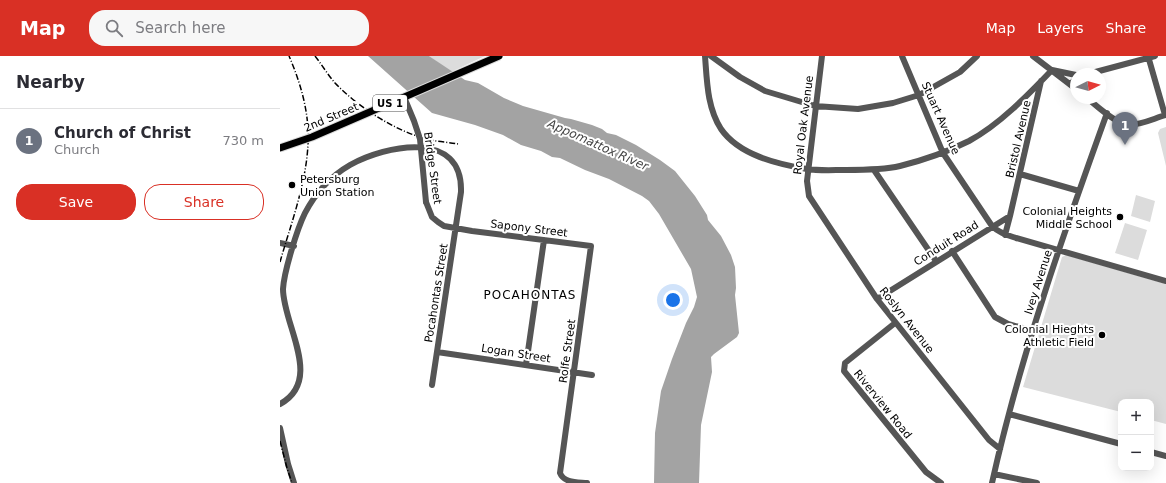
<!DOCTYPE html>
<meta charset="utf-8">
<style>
:root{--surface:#fff;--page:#f7f7f7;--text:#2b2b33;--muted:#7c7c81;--line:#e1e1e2;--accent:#d93025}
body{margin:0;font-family:"DejaVu Sans",sans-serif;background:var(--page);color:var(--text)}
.controls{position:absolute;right:12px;bottom:12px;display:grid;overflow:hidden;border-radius:8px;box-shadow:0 4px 16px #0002}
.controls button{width:36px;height:36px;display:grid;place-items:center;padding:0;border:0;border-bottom:1px solid var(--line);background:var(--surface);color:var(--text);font:20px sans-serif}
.compass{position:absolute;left:790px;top:12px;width:36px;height:36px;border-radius:50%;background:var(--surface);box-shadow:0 4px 16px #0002;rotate:84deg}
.you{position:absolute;left:393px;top:244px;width:14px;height:14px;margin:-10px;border:3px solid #fff;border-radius:50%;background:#1a73e8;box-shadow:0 0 0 6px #1a73e833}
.badge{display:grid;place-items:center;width:26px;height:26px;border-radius:50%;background:var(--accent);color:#fff;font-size:13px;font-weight:700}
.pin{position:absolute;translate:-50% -33px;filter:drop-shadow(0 1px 2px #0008)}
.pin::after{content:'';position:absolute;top:21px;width:14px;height:12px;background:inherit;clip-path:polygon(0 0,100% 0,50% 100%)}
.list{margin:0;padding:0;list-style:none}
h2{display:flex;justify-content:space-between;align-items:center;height:52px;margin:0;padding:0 16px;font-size:17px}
h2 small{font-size:13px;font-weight:400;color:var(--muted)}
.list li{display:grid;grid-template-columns:26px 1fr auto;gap:12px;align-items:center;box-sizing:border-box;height:64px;padding:0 16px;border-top:1px solid var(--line)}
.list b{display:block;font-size:15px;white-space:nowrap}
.list p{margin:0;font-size:13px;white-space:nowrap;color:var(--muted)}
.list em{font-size:13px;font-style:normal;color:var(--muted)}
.actions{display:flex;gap:8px;padding:12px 16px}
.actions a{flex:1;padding:9px 0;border:1px solid var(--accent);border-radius:16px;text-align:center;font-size:14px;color:var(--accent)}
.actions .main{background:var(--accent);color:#fff}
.icon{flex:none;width:22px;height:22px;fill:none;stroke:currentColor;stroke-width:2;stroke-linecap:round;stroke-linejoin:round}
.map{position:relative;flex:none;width:886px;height:427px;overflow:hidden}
header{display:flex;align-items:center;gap:24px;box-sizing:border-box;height:56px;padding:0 20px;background:var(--accent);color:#fff}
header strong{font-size:19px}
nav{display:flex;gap:22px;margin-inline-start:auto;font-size:14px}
.search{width:280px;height:36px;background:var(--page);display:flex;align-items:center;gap:10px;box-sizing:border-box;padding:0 14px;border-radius:16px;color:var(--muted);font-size:15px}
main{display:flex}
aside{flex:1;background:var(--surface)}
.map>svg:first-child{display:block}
.green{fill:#dcdcdc}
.water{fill:#a3a3a3}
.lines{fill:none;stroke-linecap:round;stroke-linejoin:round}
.minor{stroke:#555;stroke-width:6}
.rail{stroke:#000;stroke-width:1.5;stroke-dasharray:6 2 1 2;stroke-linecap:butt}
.major-bridge-casing{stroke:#dbdbdb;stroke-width:9;stroke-linecap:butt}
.minor-bridge{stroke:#555;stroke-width:6}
.major-bridge{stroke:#000;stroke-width:7}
.poi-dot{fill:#000;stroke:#fff;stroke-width:1.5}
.labels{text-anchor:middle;stroke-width:4;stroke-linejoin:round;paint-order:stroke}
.shield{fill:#fff;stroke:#4c4c4c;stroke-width:1}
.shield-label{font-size:10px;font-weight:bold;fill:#000}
.street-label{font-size:11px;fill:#000;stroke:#fff}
.poi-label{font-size:11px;fill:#000;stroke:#fff;text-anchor:end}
.water-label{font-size:12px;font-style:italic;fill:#444;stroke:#fff}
.neighbourhood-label{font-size:12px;letter-spacing:1px;fill:#000;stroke:#fff}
</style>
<header>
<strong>Map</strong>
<div class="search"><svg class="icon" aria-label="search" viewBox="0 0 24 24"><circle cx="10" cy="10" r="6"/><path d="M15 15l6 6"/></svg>Search here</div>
<nav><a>Map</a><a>Layers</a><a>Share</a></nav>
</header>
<main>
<aside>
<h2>Nearby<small></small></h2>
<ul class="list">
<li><span class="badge" style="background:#6b7280">1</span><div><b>Church of Christ</b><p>Church</p></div><em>730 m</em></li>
</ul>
<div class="actions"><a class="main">Save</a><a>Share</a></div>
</aside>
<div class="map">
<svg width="886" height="427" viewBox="0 0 886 427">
<rect width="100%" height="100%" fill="#fff"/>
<path class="green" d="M149 0H205L171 16Z
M886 71V110L878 77 880 73Z
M856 139 875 145 870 166 851 160Z
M845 167 867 174 858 204 835 197Z
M786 199 886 228V368L871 364V346H841V356L743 331 782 201Z"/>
<path class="water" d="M88 0H149L185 24 198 27 224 42 243 50 285 62 291 63 312 69 322 73 327 77 336 79 356 89 380 104 395 115 415 140 427 159 428 164 441 180 451 199 455 211 456 232 455 239 459 277 457 281 434 298 431 301 432 316 421 369 419 427H374L375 377 381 335 392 303 406 267 414 251 417 241 411 213 379 158 369 145 362 140 329 123 305 114 280 102 272 101 261 95 241 89 223 79 195 69 152 57Z"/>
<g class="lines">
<path class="minor" d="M425 0C427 25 427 51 441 73 459 99 497 108 527 113 539 115 553 114 566 114 584 114 603 114 620 110 644 104 667 96 689 85 719 69 748 39 772 14L796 19
M431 0 460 21 485 35 535 50 578 53 613 47 639 39 680 16 697 0
M542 0 527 125 529 140 597 243 709 384 720 393
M622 0 663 97 712 170C719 177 727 179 736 182L886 225
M753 0 796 33
M868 0 885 59
M808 18 875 0
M790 28 796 23
M807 42C817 50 837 69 849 69 861 69 875 62 886 59
M594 114 656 205
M740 118 799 135
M146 146 152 161 158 166 164 170 192 175 311 190 280 417C284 427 297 426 307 427
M725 179 730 160
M0 187 14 190
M672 195 715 261 728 268 753 275
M597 243 730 160 761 25
M615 267 565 307 564 315 646 416 661 427
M157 296 312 319
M246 309 264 184
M0 348C44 324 3 269 3 233 4 216 17 173 25 157 35 138 51 120 70 109 106 89 183 73 181 136L152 329
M729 358 841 388
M0 372 8 408 14 427
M871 396 886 400
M714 418 757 427
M712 427C740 301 783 179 827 57"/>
<path class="rail" d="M35 0C42 9 48 19 55 27 78 51 115 75 147 83 157 86 168 86 178 88
M0 206C12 164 30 118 28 74 27 49 19 23 9 0
M0 385 7 412 12 427"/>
<g class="major-bridge-casing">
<path id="major-bridge" d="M0 92 32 81 219 0"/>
</g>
<path class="minor-bridge" d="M124 41 134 65 140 83 146 146"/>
<use href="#major-bridge" class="major-bridge"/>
</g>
<g class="poi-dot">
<circle cx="12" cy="129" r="4"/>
<circle cx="840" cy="161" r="4"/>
<circle cx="822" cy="279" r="4"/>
</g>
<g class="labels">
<rect class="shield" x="93" y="39" width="34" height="16" rx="3"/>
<g class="shield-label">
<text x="110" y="51">US 1</text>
</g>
<g class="street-label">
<text transform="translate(51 61) rotate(-23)" y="4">2nd Street</text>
<text transform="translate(661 62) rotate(66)" y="4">Stuart Avenue</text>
<text transform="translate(523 69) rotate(-83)" y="4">Royal Oak Avenue</text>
<text transform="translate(738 83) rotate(-77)" y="4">Bristol Avenue</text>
<text transform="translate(153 112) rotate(82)" y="4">Bridge Street</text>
<text transform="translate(249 172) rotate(7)" y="4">Sapony Street</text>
<text transform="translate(666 187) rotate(-32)" y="4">Conduit Road</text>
<text transform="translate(758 226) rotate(-72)" y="4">Ivey Avenue</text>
<text transform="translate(156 237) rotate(-81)" y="4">Pocahontas Street</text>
<text transform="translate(627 264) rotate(52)" y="4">Roslyn Avenue</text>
<text transform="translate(287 295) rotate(-82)" y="4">Rolfe Street</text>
<text transform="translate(236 297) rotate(9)" y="4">Logan Street</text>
<text transform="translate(603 348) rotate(51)" y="4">Riverview Road</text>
</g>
<g class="poi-label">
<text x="20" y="127" text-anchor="start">Petersburg<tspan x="20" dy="13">Union Station</tspan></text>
<text x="832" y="159">Colonial Heights<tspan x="832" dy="13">Middle School</tspan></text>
<text x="814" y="277">Colonial Hieghts<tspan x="814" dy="13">Athletic Field</tspan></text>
</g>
<g class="water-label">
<text transform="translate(318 89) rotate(24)" y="4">Appomattox River</text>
</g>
<g class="neighbourhood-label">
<text x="250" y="243">POCAHONTAS</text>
</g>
</g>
</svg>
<div class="controls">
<button>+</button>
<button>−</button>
</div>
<svg class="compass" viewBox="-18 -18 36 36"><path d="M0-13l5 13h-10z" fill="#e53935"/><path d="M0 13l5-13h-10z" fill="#7c7c81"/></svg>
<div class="you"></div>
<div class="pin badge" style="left:845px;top:89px;background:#6b7280">1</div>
</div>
</main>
